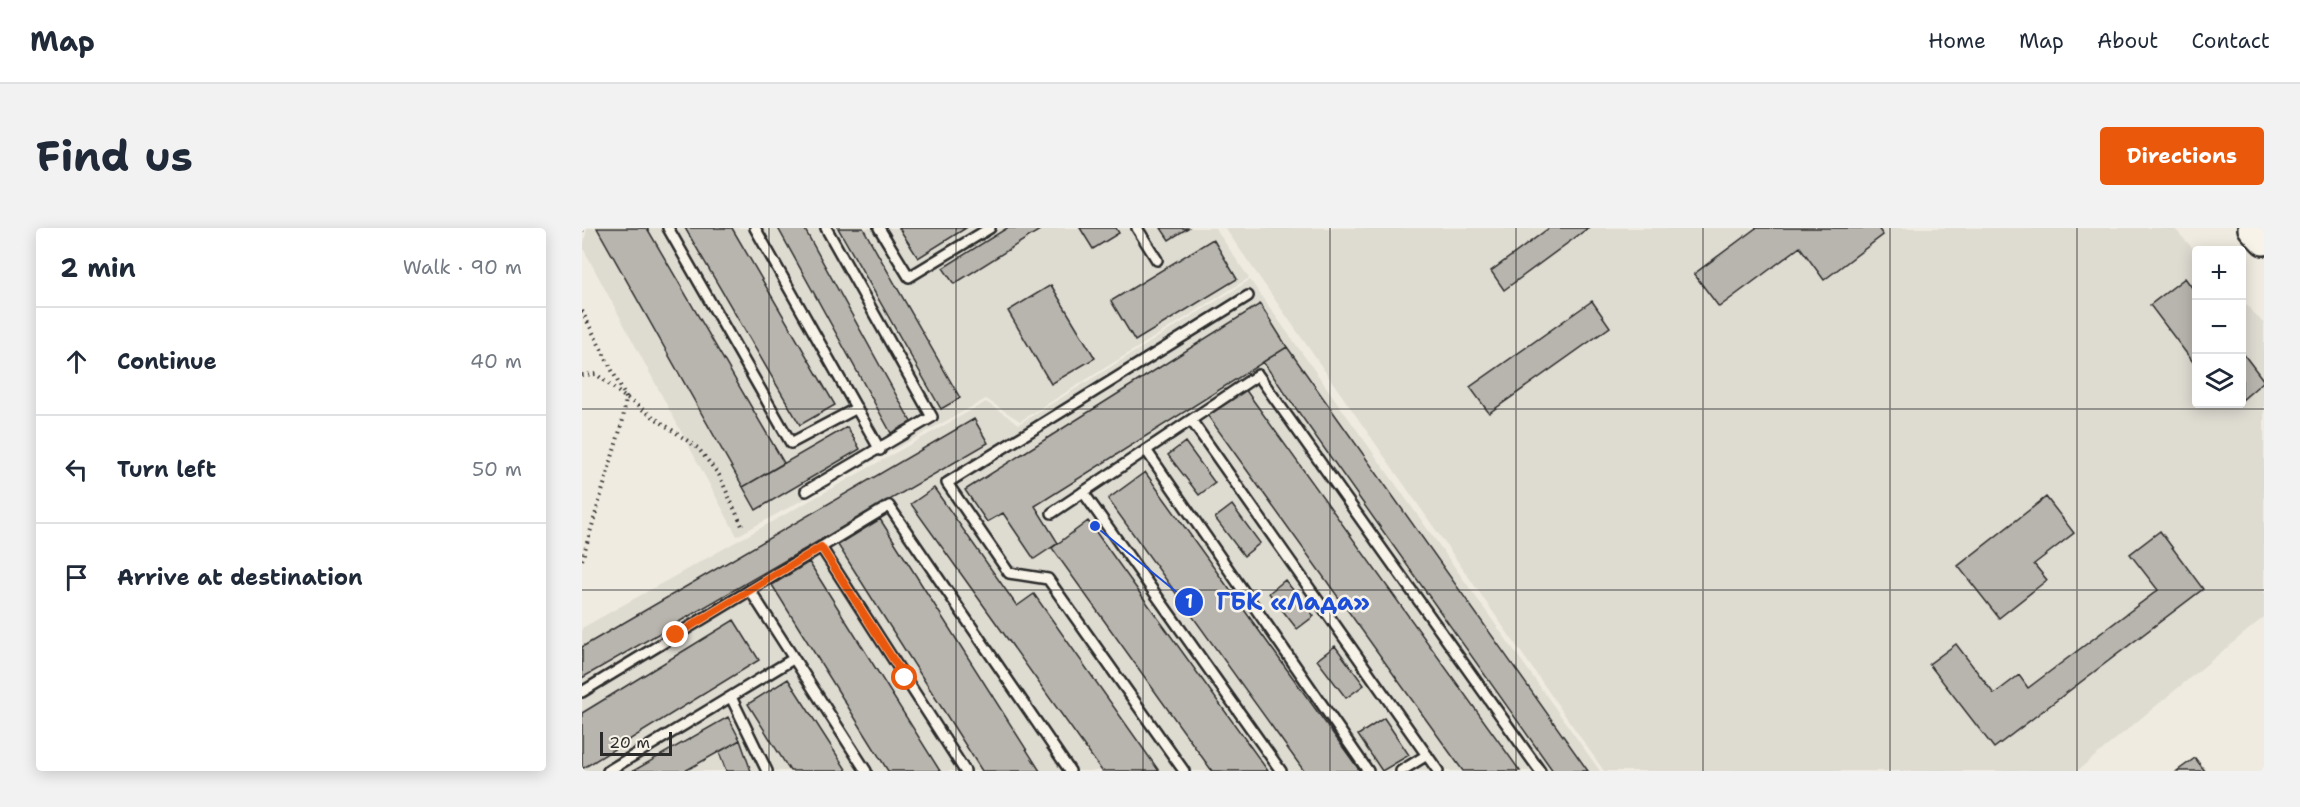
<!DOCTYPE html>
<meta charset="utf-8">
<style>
:root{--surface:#fff;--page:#f2f2f3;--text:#1f2937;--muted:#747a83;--line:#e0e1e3;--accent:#ea580c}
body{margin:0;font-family:"Shantell Sans",sans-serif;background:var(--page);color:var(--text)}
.controls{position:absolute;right:18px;top:18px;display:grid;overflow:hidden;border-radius:6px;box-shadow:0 3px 15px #0003}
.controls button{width:54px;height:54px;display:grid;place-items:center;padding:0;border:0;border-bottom:2px solid var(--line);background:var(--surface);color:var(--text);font:30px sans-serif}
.scale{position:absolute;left:18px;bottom:15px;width:72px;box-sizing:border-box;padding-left:6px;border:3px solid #2b2b2b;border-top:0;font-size:16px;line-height:21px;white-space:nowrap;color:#2b2b2b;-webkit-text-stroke:4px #f7f3e8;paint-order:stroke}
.stop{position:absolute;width:18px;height:18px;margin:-14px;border:4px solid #ea580c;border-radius:50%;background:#fff}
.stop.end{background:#ea580c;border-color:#fff;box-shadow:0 2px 6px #0008}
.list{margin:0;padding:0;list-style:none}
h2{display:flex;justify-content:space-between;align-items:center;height:78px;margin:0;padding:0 24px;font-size:26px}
h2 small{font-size:20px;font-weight:400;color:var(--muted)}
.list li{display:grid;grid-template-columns:39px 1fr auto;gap:18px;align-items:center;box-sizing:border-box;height:108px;padding:0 24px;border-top:2px solid var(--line)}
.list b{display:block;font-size:22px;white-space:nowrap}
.list em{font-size:20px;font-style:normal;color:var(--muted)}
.icon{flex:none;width:33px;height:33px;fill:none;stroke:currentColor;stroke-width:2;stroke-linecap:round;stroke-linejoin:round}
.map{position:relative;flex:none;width:1682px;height:543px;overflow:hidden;border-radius:6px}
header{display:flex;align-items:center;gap:36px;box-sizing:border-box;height:84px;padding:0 30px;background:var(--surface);border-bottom:2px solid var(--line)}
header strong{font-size:28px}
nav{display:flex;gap:33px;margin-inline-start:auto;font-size:21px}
.intro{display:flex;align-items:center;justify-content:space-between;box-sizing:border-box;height:144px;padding:0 36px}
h1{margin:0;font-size:42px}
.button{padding:15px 27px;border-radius:6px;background:var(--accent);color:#fff;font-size:21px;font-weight:700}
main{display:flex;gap:36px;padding:0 36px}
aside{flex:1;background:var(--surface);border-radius:6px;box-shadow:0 3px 15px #0003}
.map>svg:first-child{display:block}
.built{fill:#dedbd1}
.building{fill:#b8b5ae;stroke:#2b2b2b;stroke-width:1.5}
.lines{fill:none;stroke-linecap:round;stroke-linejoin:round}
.service-casing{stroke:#2b2b2b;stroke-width:14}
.secondary-casing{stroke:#2b2b2b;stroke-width:32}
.path{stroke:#2b2b2b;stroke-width:4;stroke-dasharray:1.5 4.5;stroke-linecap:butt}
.service{stroke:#f7f3e8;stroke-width:9}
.secondary{stroke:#f7f3e8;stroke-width:27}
.route{stroke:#ea580c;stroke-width:8}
.grid{fill:none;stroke:#2b2b2b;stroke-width:1.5;stroke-opacity:0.55}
.leader{fill:none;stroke:#1d4ed8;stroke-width:2}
.callout-dot{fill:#1d4ed8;stroke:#f7f3e8;stroke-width:2}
.mark-label{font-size:18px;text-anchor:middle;font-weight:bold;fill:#fff}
.callout-label{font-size:24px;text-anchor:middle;font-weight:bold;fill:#1d4ed8;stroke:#f7f3e8;stroke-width:5;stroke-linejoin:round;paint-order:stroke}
</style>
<header>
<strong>Map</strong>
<nav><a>Home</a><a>Map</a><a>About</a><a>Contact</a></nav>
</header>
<div class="intro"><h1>Find us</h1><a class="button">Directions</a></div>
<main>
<aside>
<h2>2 min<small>Walk · 90 m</small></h2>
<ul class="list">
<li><svg class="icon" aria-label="ahead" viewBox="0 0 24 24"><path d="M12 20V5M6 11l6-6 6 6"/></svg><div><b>Continue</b></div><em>40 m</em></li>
<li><svg class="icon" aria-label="left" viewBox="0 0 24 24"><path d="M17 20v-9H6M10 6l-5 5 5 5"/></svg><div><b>Turn left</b></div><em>50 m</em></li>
<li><svg class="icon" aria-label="arrive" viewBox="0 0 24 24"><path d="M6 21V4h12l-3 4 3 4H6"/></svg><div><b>Arrive at destination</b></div></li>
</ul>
</aside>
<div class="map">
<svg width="1682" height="543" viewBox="0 0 1682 543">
<rect width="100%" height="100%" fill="#efebe0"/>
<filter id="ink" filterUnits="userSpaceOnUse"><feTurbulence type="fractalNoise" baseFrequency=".0167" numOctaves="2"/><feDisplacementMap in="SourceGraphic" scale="12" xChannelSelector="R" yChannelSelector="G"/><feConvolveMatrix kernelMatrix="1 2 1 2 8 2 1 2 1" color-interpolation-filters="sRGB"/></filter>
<g filter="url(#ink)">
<path class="built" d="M5 0H633L667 50 438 193 404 171 155 308 1 20Z
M643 0H1592L1614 24V176H1660V72L1682 96V389L1495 543H1022Z
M668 52 1018 543H0V400L404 174 437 196Z"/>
<path class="building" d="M15 0H65L202 235 161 259Z
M103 0H150L253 177 218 197Z
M196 0H222L329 194 309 205Z
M256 0H281L378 170 359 181Z
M317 0H384L336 30Z
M425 0H461L372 56 361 40Z
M498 0H534L537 5 511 21Z
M579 0H606L587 12Z
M967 0H1006L922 62 909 43Z
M1174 0H1296L1301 7 1242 52 1218 19 1137 79 1112 46Z
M631 11 655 51 553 113 529 73Z
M1603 50 1614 65V138L1568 77Z
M469 57 513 130 469 156 426 83Z
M1010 73 1028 99 907 185 888 159Z
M678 76 705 119 453 278 476 315 452 331 421 285 405 294 383 262Z
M705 119 1006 543H971L681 134Z
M1660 124 1682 153 1660 172Z
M663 161 938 543H881L626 188Z
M392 191 406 215 0 450V419Z
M265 199 278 221 174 282 161 259Z
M603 214 633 255 617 267 586 227Z
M563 244 778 543H722L526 271Z
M352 260 435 378 452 366 577 543H520L329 276Z
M1464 269 1492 305 1452 336 1465 352 1417 390 1376 338Z
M650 277 678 315 662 328 633 290Z
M298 291 458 543H400L256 317Z
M506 293 686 543H630L470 320Z
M1578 303 1621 361 1412 520 1347 436 1374 416 1412 466 1437 447 1446 460 1576 362 1548 326Z
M227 334 358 543H306L190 357Z
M703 352 732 388 715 401 687 365Z
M152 392 177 432 0 541V485Z
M753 418 782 457 764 470 735 432Z
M206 451 265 543H208L166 476Z
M146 489 158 512 103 543H51Z
M802 490 827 527 800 543 776 507Z
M158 512 169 543H144L137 524Z
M1613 530 1623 543H1595Z"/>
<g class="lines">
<g class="service-casing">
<path id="service" d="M86 0 209 215 275 180
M173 0 298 222
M297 0 327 49 408 0
M555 0 575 32
M609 192 856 543
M564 222 786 543
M224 263 350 189 244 0
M501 264 699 543
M470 285 676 147 958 543
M239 319 383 543
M168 362 284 543
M0 464 307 278 488 543
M149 469 185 543
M26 543 211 431
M602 543 466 351 427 345 365 255 666 68
M819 543 845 527"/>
</g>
<g class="secondary-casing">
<path id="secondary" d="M1670 0 1682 13"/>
</g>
<path class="path" d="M0 3 2 0
M0 83 44 170 41 192 0 332
M0 147 14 146 44 170 116 220 137 247 161 300"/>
<use href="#service" class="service"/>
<use href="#secondary" class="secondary"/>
</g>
</g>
<g class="lines" filter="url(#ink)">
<path class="route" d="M94 407 239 319 323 450"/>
</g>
<path class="grid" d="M187 0V543M374 0V543M561 0V543M748 0V543M934 0V543M1121 0V543M1308 0V543M1495 0V543M0 181H1682M0 362H1682"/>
<path class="leader" d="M513 298L607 374"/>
<g class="callout-dot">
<circle cx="513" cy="298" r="6"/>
<circle cx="607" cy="374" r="15"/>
</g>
<g class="mark-label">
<text x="607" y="380">1</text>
</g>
<g class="callout-label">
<text x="711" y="382">ГБК «Лада»</text>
</g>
</svg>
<div class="controls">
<button>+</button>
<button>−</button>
<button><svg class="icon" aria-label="layers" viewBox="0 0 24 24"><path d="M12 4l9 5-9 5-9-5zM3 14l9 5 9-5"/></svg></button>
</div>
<div class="scale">20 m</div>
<div class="stop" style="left:323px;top:450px"></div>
<div class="stop end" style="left:94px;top:407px"></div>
</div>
</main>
